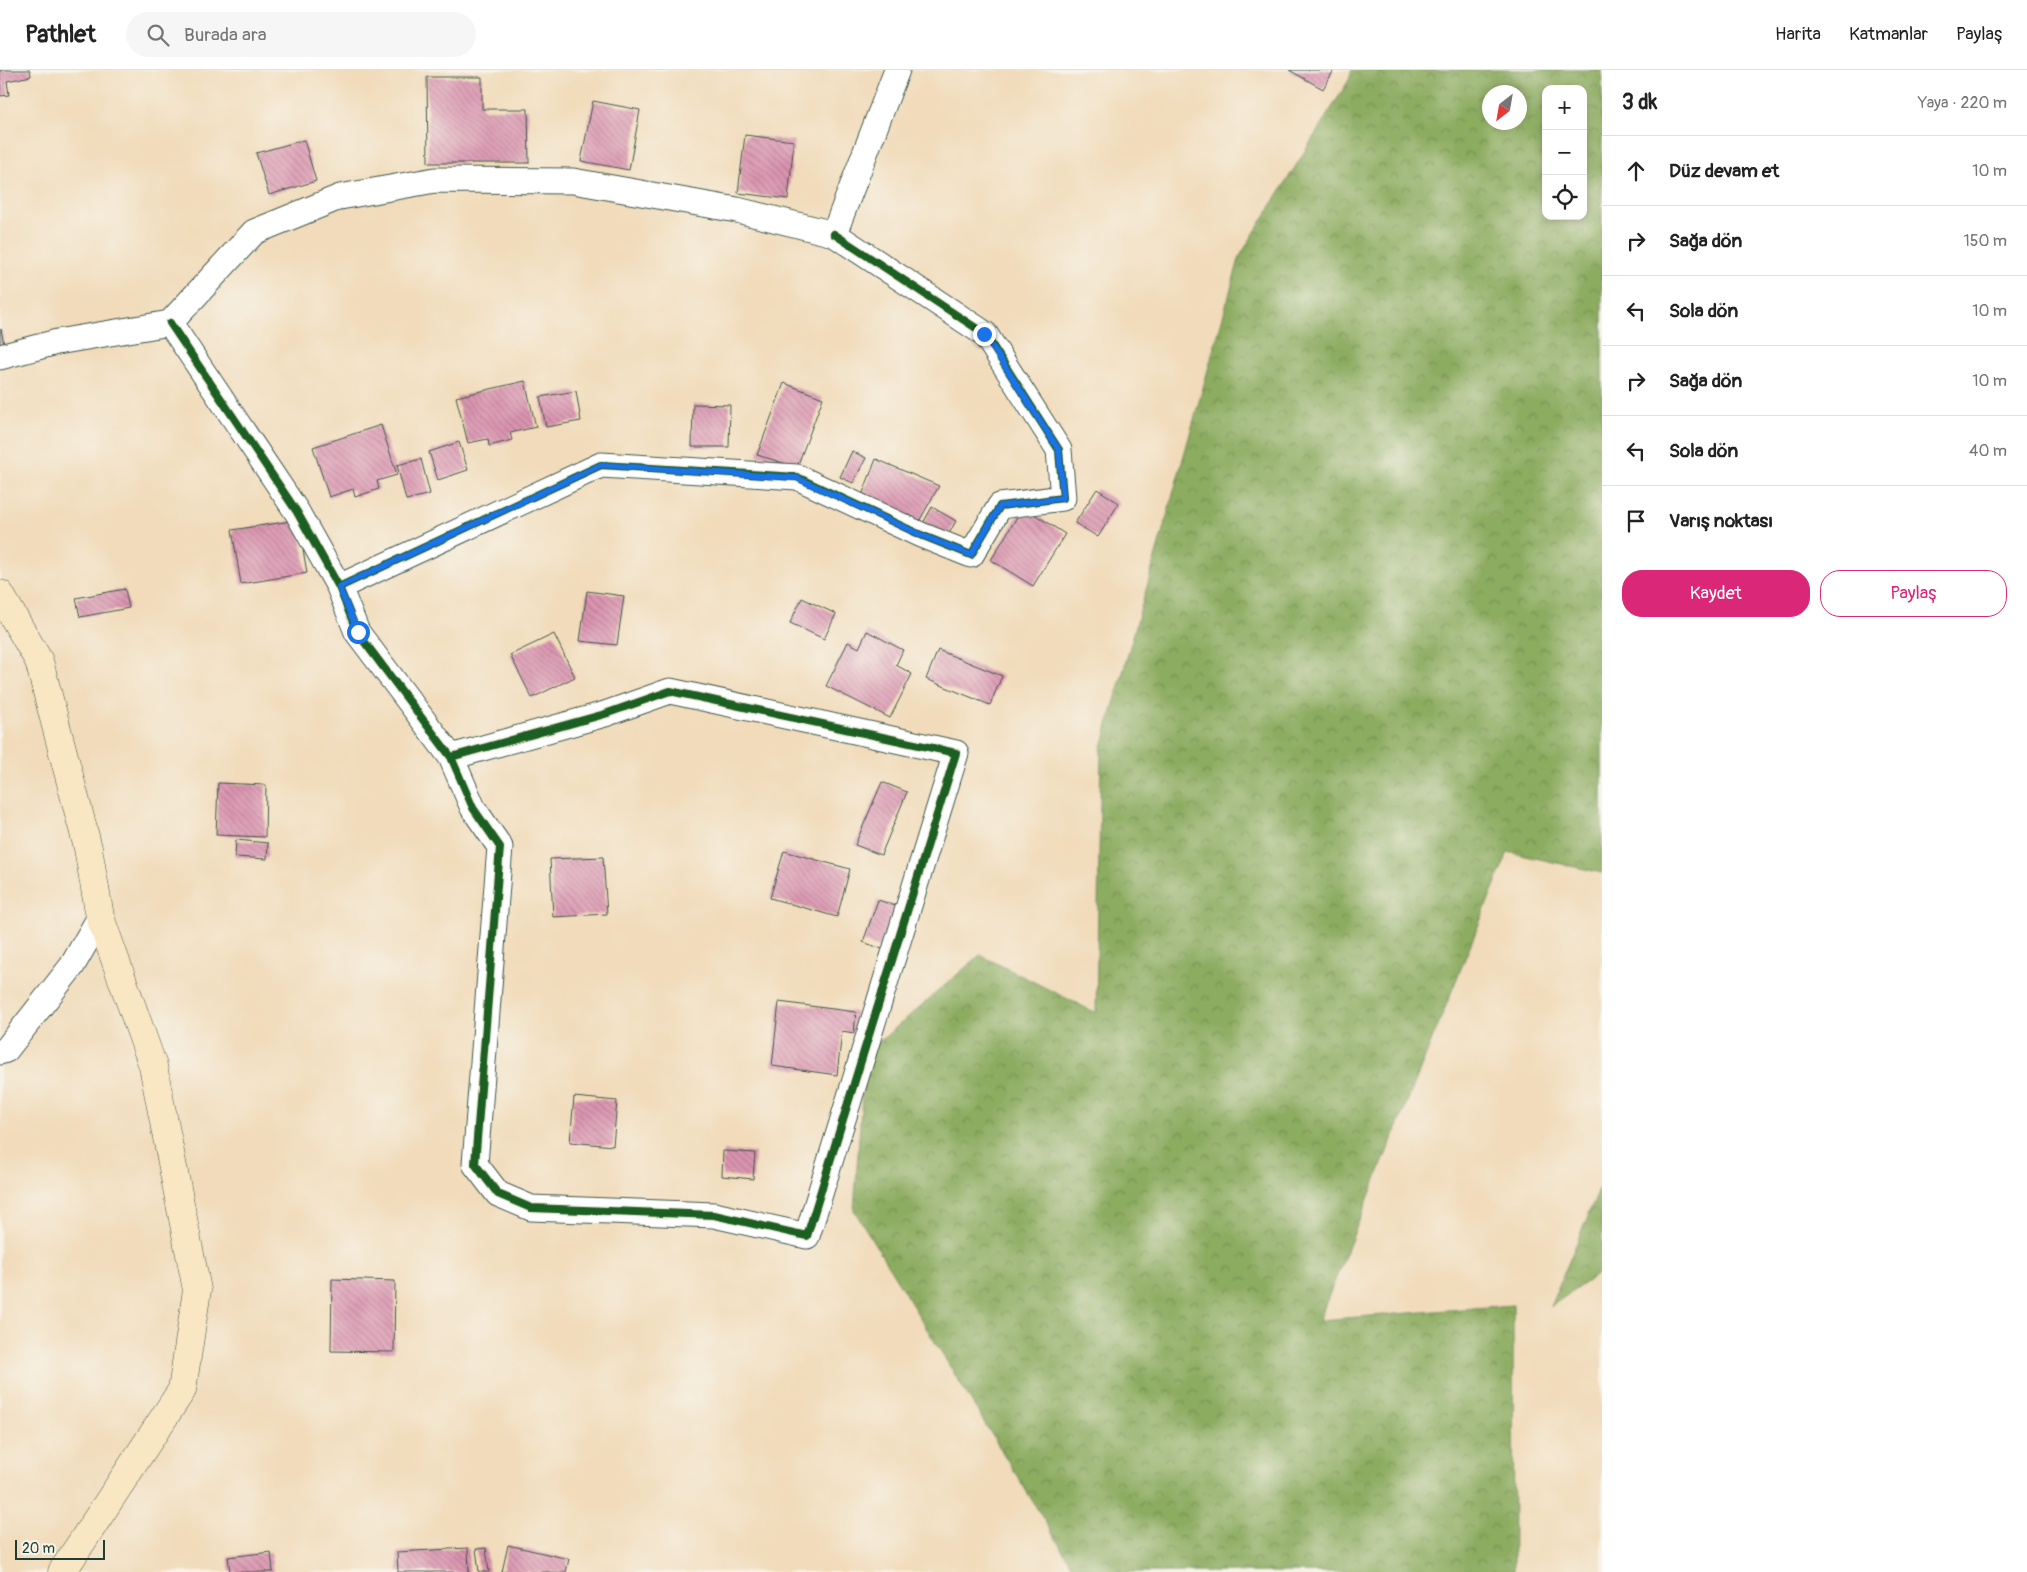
<!DOCTYPE html>
<html lang="tr">
<meta charset="utf-8">
<style>
:root{--surface:#fff;--page:#f6f6f6;--text:#222;--muted:#767676;--line:#e0e0e0;--accent:#db2777}
body{margin:0;font-family:Pangolin,sans-serif;background:var(--page);color:var(--text)}
.controls{position:absolute;right:15px;top:15px;display:grid;overflow:hidden;border-radius:10px;box-shadow:0 2px 8px #0003}
.controls button{width:45px;height:45px;display:grid;place-items:center;padding:0;border:0;border-bottom:1px solid var(--line);background:var(--surface);color:var(--text);font:25px sans-serif}
.compass{position:absolute;left:1482px;top:15px;width:45px;height:45px;border-radius:50%;background:var(--surface);box-shadow:0 2px 8px #0003;rotate:211deg}
.scale{position:absolute;left:15px;bottom:12px;width:90px;box-sizing:border-box;padding-left:5px;border:2px solid #1f3d34;border-top:0;font-size:14px;line-height:18px;white-space:nowrap;color:#1f3d34;-webkit-text-stroke:4px #f7f3e8;paint-order:stroke}
.stop{position:absolute;width:15px;height:15px;margin:-11px;border:4px solid #1a73e8;border-radius:50%;background:#fff}
.stop.end{background:#1a73e8;border-color:#fff;box-shadow:0 1px 5px #0008}
.list{margin:0;padding:0;list-style:none}
h2{display:flex;justify-content:space-between;align-items:center;height:65px;margin:0;padding:0 20px;font-size:21px}
h2 small{font-size:16px;font-weight:400;color:var(--muted)}
.list li{display:grid;grid-template-columns:32px 1fr auto;gap:15px;align-items:center;box-sizing:border-box;height:70px;padding:0 20px;border-top:1px solid var(--line)}
.list b{display:block;font-size:19px;white-space:nowrap}
.list em{font-size:16px;font-style:normal;color:var(--muted)}
.actions{display:flex;gap:10px;padding:15px 20px}
.actions a{flex:1;padding:11px 0;border:1px solid var(--accent);border-radius:20px;text-align:center;font-size:18px;color:var(--accent)}
.actions .main{background:var(--accent);color:#fff}
.icon{flex:none;width:28px;height:28px;fill:none;stroke:currentColor;stroke-width:2;stroke-linecap:round;stroke-linejoin:round}
.map{position:relative;flex:none;width:1602px;height:1502px;overflow:hidden}
header{display:flex;align-items:center;gap:30px;box-sizing:border-box;height:70px;padding:0 25px;background:var(--surface);border-bottom:1px solid var(--line)}
header strong{font-size:24px}
nav{display:flex;gap:28px;margin-inline-start:auto;font-size:18px}
.search{width:350px;height:45px;background:var(--page);display:flex;align-items:center;gap:12px;box-sizing:border-box;padding:0 18px;border-radius:28px;color:var(--muted);font-size:19px}
main{display:flex}
aside{flex:1;background:var(--surface)}
.map>svg:first-child{display:block}
.forest{fill:url(#forest-crowns);stroke:#56744a;fill-rule:evenodd}
.building{fill:url(#building-back-hatch)}
.lines{fill:none;stroke-linecap:round;stroke-linejoin:round}
.street-casing{stroke:#3e5548;stroke-width:27}
.secondary-casing{stroke:#3e5548;stroke-width:29}
.street{stroke:#fff;stroke-width:25}
.secondary{stroke:#f9e7c3;stroke-width:28}
.cycleway-casing{stroke:#f7f3e8;stroke-width:11}
.cycleway{stroke:#1b5e20;stroke-width:8}
.route{stroke:#1a73e8;stroke-width:6}
</style>
<header>
<strong>Pathlet</strong>
<div class="search"><svg class="icon" aria-label="search" viewBox="0 0 24 24"><circle cx="10" cy="10" r="6"/><path d="M15 15l6 6"/></svg>Burada ara</div>
<nav><a>Harita</a><a>Katmanlar</a><a>Paylaş</a></nav>
</header>
<main>
<div class="map">
<svg width="1602" height="1502" viewBox="0 0 1602 1502">
<defs>
<pattern id="forest-crowns" width="20" height="18" patternUnits="userSpaceOnUse" patternTransform="scale(1.25)"><rect width="20" height="18" fill="#8cac60"/><path d="M2 6a3 3 0 1 1 6 0M12 15a3 3 0 1 1 6 0" fill="none" stroke="#728d50"/></pattern>
<pattern id="building-back-hatch" width="6" height="6" patternUnits="userSpaceOnUse" patternTransform="scale(1.25)"><rect width="6" height="6" fill="#db94b0"/><path d="M-1 5l2 2M0 0l6 6M5-1l2 2" fill="none" stroke="#b17a90"/></pattern>
</defs>
<rect width="100%" height="100%" fill="#f7f3e8"/>
<filter id="ink" filterUnits="userSpaceOnUse"><feTurbulence type="fractalNoise" baseFrequency=".02" numOctaves="2"/><feDisplacementMap in="SourceGraphic" scale="10" xChannelSelector="R" yChannelSelector="G"/><feConvolveMatrix kernelMatrix="1 2 1 2 8 2 1 2 1" color-interpolation-filters="sRGB"/></filter>
<filter id="wash" filterUnits="userSpaceOnUse"><feTurbulence type="fractalNoise" baseFrequency=".0096" numOctaves="4" result="noise"/><feDisplacementMap in="SourceGraphic" scale="20" xChannelSelector="R" yChannelSelector="G"/><feGaussianBlur stdDeviation="1.12" result="paint"/><feColorMatrix in="noise" values="0 0 0 0 0 0 0 0 0 0 0 0 0 0 0 0 0 1.4 0 .05"/><feComposite in="paint" operator="in"/></filter>
<g filter="url(#wash)">
<rect width="100%" height="100%" fill="#f1dbba"/>
<path class="forest" d="M1352 0H1602V803L1508 782 1319 1250 1513 1235 1514 1502H1076L854 1140 865 984 980 885 1096 943 1101 680 1240 186 1349 10ZM1546 19H1583V146H1546ZM1490 22H1520V52H1490Z
M1602 1112V1201L1550 1237Z"/>
<g id="blocks">
<path class="building" d="M0 0H30L31 6 7 11 9 25 0 26Z
M1289 0H1334L1323 19Z
M427 7H482V39H528L529 93H428Z
M593 31 640 40 629 100 581 91Z
M745 65 794 71 788 129 738 123Z
M304 70 316 111 269 125 256 83Z
M1 259 4 275 0 276V260Z
M525 311 536 357 510 363 512 370 489 376 488 369 468 373 456 327Z
M784 313 823 328 797 397 757 385Z
M576 321 581 351 546 357 540 327Z
M693 334 730 335 729 377H692Z
M381 355 397 405 377 411 379 419 355 427 353 419 329 427 313 377Z
M459 372 468 400 438 410 429 382Z
M852 381 866 388 853 413 840 407Z
M421 389 430 424 406 430 397 395Z
M876 389 939 416 917 455 861 428Z
M1097 419 1119 433 1098 467 1075 453Z
M932 437 956 451 946 469 922 455Z
M1023 437 1065 464 1033 516 991 490Z
M298 450 307 503 241 514 232 460Z
M125 519 129 538 80 547 76 528Z
M587 521 624 526 617 575 580 571Z
M802 528 836 544 824 569 790 553Z
M867 561 903 580 896 595 912 604 890 648 826 616 848 572 859 578Z
M554 564 575 607 532 628 510 585Z
M938 580 1002 606 990 635 926 609Z
M882 712 907 722 881 785 855 775Z
M218 713 266 715 265 767 216 765Z
M236 770 268 773 267 789 235 787Z
M784 781 850 799 837 847 770 828Z
M603 787 607 844 553 847 550 789Z
M878 830 907 840 893 883 863 872Z
M779 932 856 942 854 963 842 961 837 1005 772 996Z
M574 1027 617 1031 613 1076 570 1072Z
M723 1081 755 1083 753 1109 722 1106Z
M332 1209 395 1211 394 1282 331 1281Z
M508 1475 569 1489 566 1502H502Z
M468 1478 469 1502H398L397 1482Z
M486 1478 489 1502H479L476 1479Z
M271 1482 273 1502H230L228 1487Z"/>
</g>
</g>
<g filter="url(#ink)">
<use href="#blocks" fill-opacity="0" stroke="#3e5548" stroke-width="1"/>
<g class="lines">
<g class="street-casing">
<path id="street" d="M170 253 297 442 339 517 357 562 451 687 473 738 500 777 475 1094 498 1124 531 1138 714 1145 807 1166 956 683 670 621 605 644 451 687
M0 287 57 272 170 253 254 162 340 127 435 110 573 111 737 140 834 164 897 0
M339 517 601 395 797 407 921 465 971 485 1000 436 1063 428 1059 380 985 264 834 164
M0 982 6 980 72 896 100 847"/>
</g>
<g class="secondary-casing">
<path id="secondary" d="M0 524 39 591 88 778 100 847 153 996 197 1220 182 1320 62 1502"/>
</g>
<use href="#street" class="street"/>
<use href="#secondary" class="secondary"/>
<g class="cycleway-casing">
<path id="cycleway" d="M170 253 297 442 339 517 357 562 451 687 473 738 500 777 475 1094 498 1124 531 1138 714 1145 807 1166 956 683 670 621 605 644 451 687
M339 517 601 395 797 407 921 465 971 485 1000 436 1063 428 1059 380 985 264 834 164"/>
</g>
<use href="#cycleway" class="cycleway"/>
</g>
</g>
<g class="lines" filter="url(#ink)">
<path class="route" d="M358 562 339 517 601 395 797 408 921 465 971 485 1000 436 1063 428 1059 380 984 264"/>
</g>
</svg>
<div class="controls">
<button>+</button>
<button>−</button>
<button><svg class="icon" aria-label="locate" viewBox="0 0 24 24"><circle cx="12" cy="12" r="6"/><path d="M12 2v4M12 18v4M2 12h4M18 12h4"/></svg></button>
</div>
<svg class="compass" viewBox="-18 -18 36 36"><path d="M0-13l5 13h-10z" fill="#e53935"/><path d="M0 13l5-13h-10z" fill="#767676"/></svg>
<div class="scale">20 m</div>
<div class="stop" style="left:358px;top:562px"></div>
<div class="stop end" style="left:984px;top:264px"></div>
</div>
<aside>
<h2>3 dk<small>Yaya · 220 m</small></h2>
<ul class="list">
<li><svg class="icon" aria-label="ahead" viewBox="0 0 24 24"><path d="M12 20V5M6 11l6-6 6 6"/></svg><div><b>Düz devam et</b></div><em>10 m</em></li>
<li><svg class="icon" aria-label="right" viewBox="0 0 24 24"><path d="M7 20v-9h11M14 6l5 5-5 5"/></svg><div><b>Sağa dön</b></div><em>150 m</em></li>
<li><svg class="icon" aria-label="left" viewBox="0 0 24 24"><path d="M17 20v-9H6M10 6l-5 5 5 5"/></svg><div><b>Sola dön</b></div><em>10 m</em></li>
<li><svg class="icon" aria-label="right" viewBox="0 0 24 24"><path d="M7 20v-9h11M14 6l5 5-5 5"/></svg><div><b>Sağa dön</b></div><em>10 m</em></li>
<li><svg class="icon" aria-label="left" viewBox="0 0 24 24"><path d="M17 20v-9H6M10 6l-5 5 5 5"/></svg><div><b>Sola dön</b></div><em>40 m</em></li>
<li><svg class="icon" aria-label="arrive" viewBox="0 0 24 24"><path d="M6 21V4h12l-3 4 3 4H6"/></svg><div><b>Varış noktası</b></div></li>
</ul>
<div class="actions"><a class="main">Kaydet</a><a>Paylaş</a></div>
</aside>
</main>
